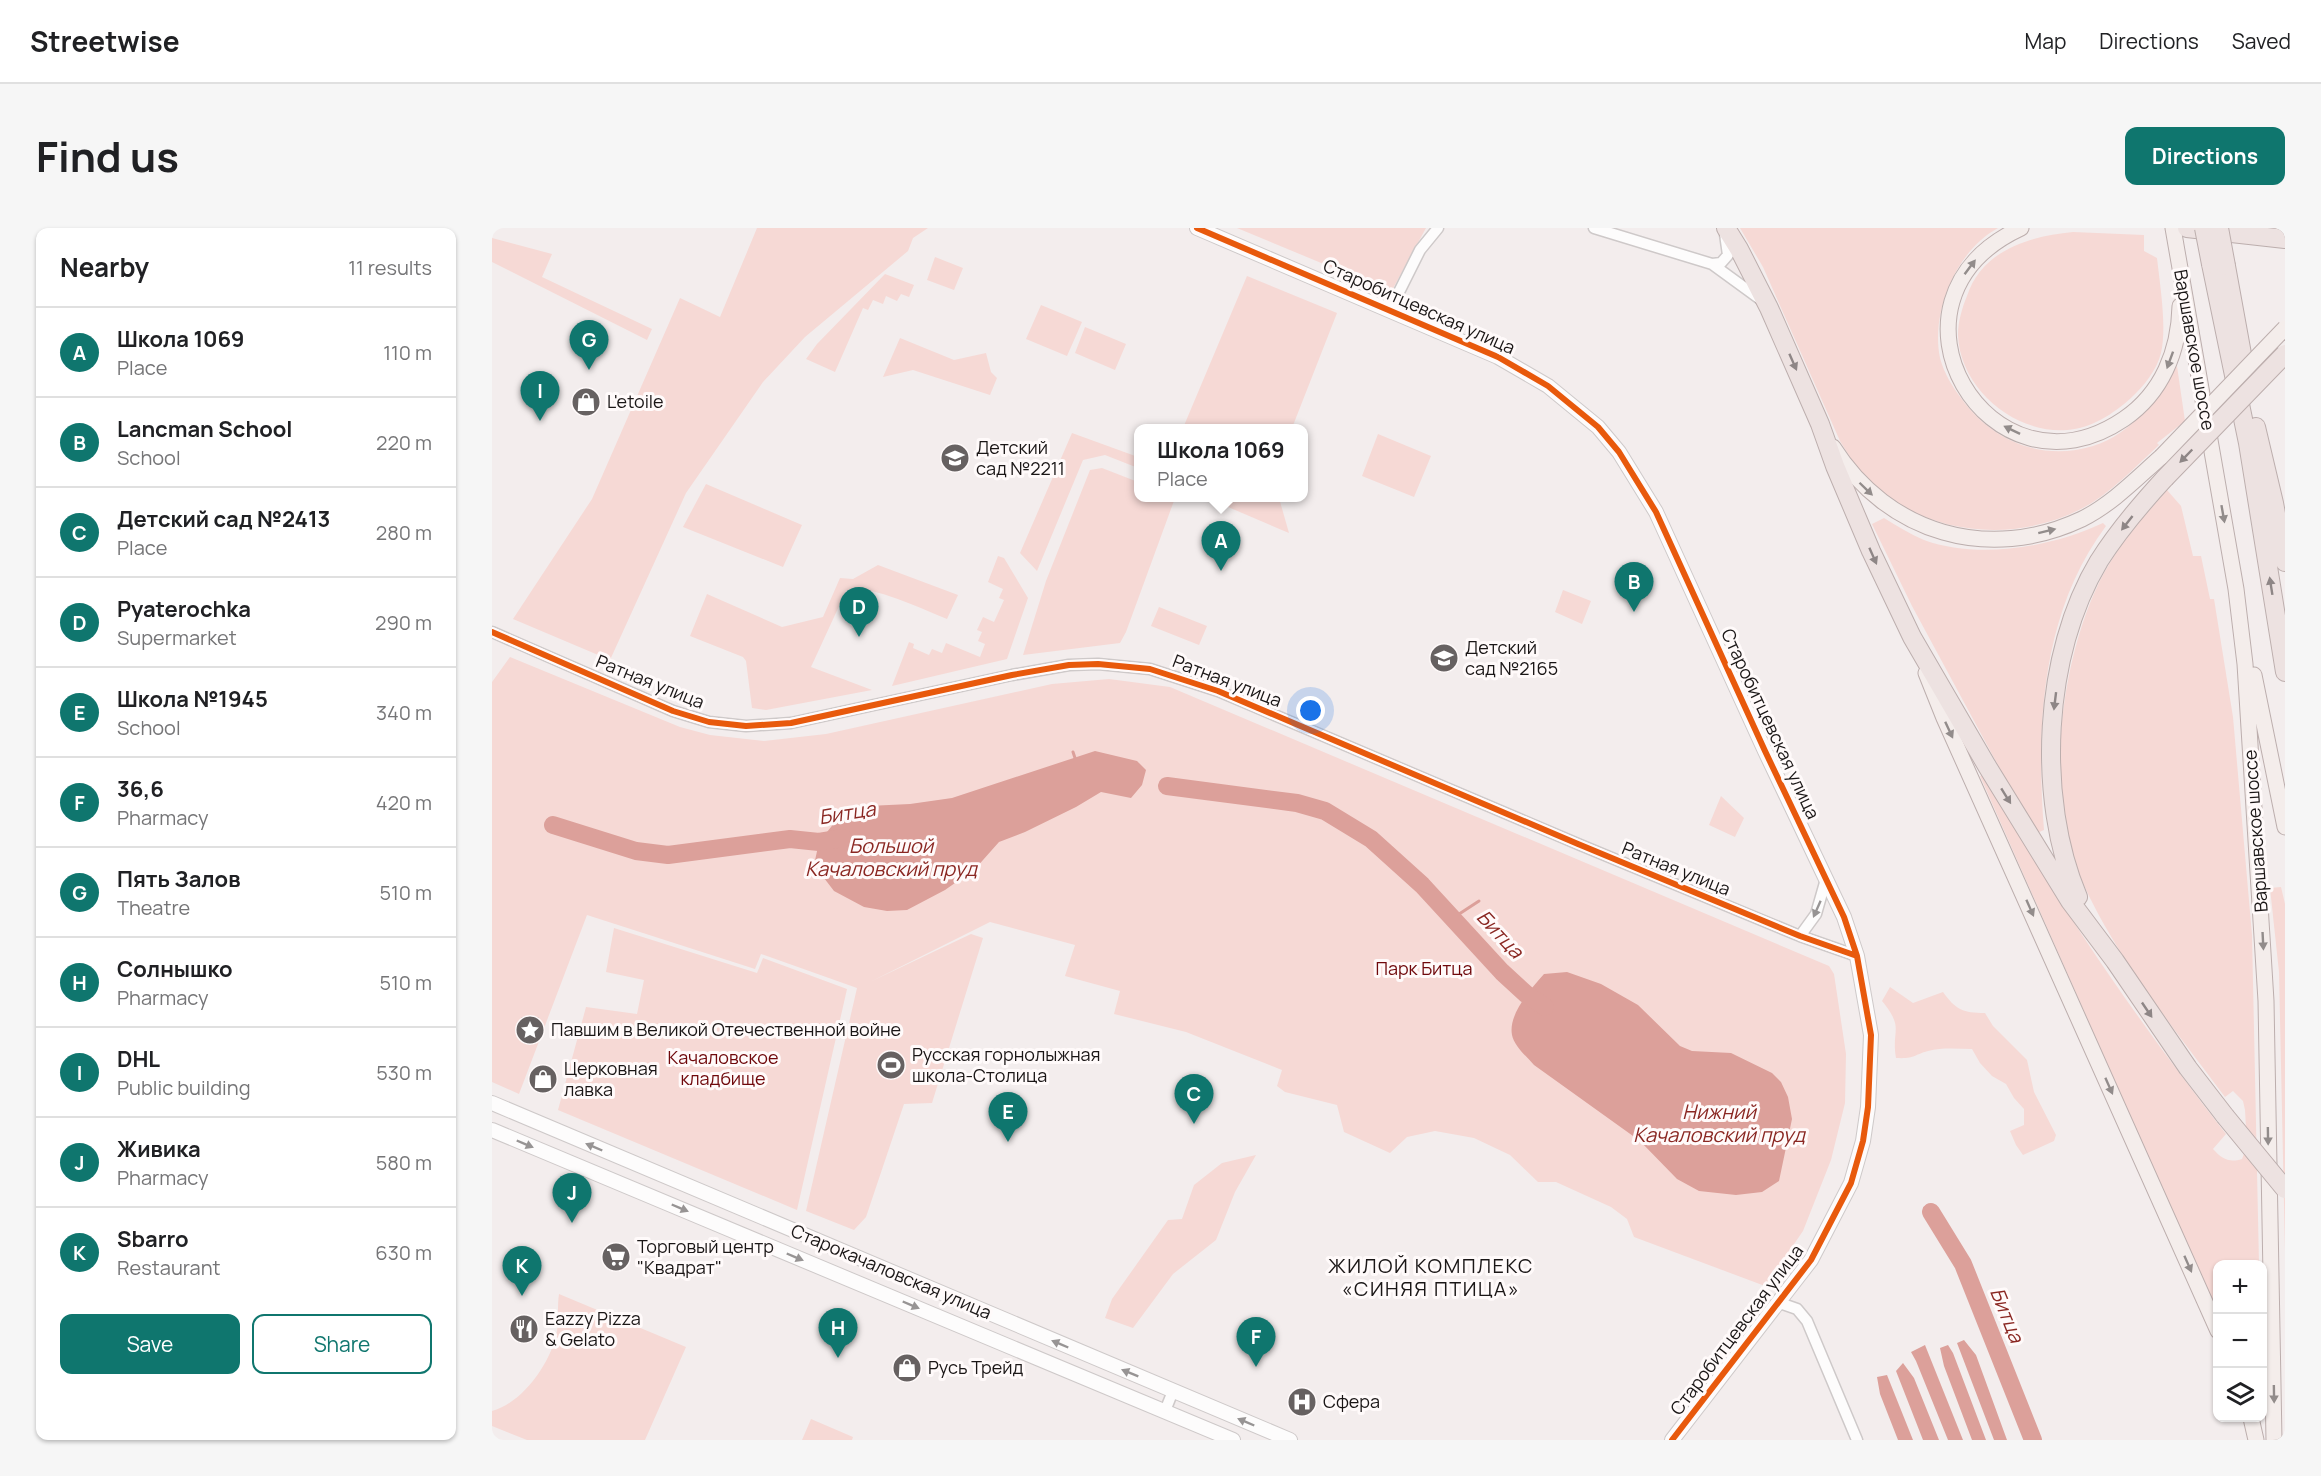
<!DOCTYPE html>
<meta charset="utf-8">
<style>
:root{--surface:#fff;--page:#f6f6f6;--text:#202124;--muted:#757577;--line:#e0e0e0;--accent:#0f766e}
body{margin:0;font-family:Manrope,sans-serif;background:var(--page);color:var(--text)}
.controls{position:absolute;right:18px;bottom:18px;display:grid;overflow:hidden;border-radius:12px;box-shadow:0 2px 4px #0004}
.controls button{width:54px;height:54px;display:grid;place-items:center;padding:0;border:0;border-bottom:2px solid var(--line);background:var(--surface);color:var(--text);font:30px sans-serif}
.you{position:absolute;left:819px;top:483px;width:21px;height:21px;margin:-15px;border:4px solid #fff;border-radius:50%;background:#1a73e8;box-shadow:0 0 0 9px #1a73e833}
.badge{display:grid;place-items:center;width:39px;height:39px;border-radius:50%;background:var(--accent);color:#fff;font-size:20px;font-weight:700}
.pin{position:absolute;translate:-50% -50px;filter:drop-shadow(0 2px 3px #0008)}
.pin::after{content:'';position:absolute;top:32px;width:21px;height:18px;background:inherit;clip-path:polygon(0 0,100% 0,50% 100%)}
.popup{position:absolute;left:642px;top:196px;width:174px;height:78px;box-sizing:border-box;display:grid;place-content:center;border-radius:12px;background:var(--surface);filter:drop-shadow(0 2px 4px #0005);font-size:20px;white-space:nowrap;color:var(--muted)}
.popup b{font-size:22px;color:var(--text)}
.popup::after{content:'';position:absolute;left:50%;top:100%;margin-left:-12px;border:12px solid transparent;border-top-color:var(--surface)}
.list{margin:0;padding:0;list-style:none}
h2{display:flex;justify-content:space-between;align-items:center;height:78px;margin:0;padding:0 24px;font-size:26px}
h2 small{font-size:20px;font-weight:400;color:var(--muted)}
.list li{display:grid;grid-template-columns:39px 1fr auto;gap:18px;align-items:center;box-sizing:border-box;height:90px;padding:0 24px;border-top:2px solid var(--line)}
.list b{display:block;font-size:22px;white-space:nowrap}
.list p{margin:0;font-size:20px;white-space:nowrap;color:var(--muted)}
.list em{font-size:20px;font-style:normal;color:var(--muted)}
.actions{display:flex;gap:12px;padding:18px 24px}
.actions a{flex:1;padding:14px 0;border:2px solid var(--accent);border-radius:12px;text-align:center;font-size:21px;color:var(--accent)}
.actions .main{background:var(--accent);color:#fff}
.icon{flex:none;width:33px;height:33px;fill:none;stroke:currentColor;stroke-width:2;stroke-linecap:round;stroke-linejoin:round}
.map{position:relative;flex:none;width:1793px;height:1212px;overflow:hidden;border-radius:12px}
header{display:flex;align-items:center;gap:36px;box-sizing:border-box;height:84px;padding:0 30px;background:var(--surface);border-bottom:2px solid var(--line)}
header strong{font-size:28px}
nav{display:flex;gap:33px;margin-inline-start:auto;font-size:21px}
.intro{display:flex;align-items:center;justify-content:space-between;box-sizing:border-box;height:144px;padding:0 36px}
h1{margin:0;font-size:42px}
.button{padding:15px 27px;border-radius:12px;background:var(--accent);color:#fff;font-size:21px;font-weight:700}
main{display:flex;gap:36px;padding:0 36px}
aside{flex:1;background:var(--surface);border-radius:12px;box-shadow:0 2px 4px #0004}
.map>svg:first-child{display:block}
.green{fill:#f6d9d5}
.water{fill:#dca09a}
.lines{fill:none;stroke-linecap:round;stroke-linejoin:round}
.stream{stroke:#dca09a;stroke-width:3}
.river{stroke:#dca09a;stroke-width:18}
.street-casing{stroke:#cec9c9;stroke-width:13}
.secondary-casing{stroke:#cec9c9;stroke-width:16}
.primary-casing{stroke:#bcaead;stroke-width:17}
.highway-casing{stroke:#bcaead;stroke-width:20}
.street{stroke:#fdfcfc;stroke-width:10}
.secondary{stroke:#fdfcfc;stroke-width:14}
.primary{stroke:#f4edeb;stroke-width:15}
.highway{stroke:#ede2e1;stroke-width:18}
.primary-bridge-casing{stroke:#bcaead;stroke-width:17;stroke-linecap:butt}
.highway-bridge-casing{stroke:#bcaead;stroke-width:20;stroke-linecap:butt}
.primary-bridge{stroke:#f4edeb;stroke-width:15}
.highway-bridge{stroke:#ede2e1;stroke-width:18}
.cycleway-casing{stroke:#fffafa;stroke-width:10}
.cycleway{stroke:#e8590c;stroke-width:6}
.oneway{fill:#928c8b}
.oneway2{fill:#8e8686}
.oneway3{fill:#979494}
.labels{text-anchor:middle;stroke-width:6;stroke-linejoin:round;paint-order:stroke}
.street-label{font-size:18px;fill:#1a1616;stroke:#fffafa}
.poi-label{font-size:18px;fill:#1a1616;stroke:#fffafa;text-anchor:start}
.park-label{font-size:18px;fill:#6f080b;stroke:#fffafa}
.water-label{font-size:20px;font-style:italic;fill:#8a2722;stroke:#fffafa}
.neighbourhood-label{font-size:20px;letter-spacing:1.5px;fill:#1a1616;stroke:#fffafa}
</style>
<header>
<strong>Streetwise</strong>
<nav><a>Map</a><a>Directions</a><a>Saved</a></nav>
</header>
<div class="intro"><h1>Find us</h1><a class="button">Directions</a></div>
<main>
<aside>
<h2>Nearby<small>11 results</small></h2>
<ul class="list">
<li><span class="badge">A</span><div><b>Школа 1069</b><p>Place</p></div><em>110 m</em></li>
<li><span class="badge">B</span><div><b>Lancman School</b><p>School</p></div><em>220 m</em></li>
<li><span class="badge">C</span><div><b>Детский сад №2413</b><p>Place</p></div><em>280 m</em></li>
<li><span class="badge">D</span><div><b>Pyaterochka</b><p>Supermarket</p></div><em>290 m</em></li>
<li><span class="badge">E</span><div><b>Школа №1945</b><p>School</p></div><em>340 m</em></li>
<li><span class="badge">F</span><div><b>36,6</b><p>Pharmacy</p></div><em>420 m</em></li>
<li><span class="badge">G</span><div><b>Пять Залов</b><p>Theatre</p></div><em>510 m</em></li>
<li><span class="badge">H</span><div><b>Солнышко</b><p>Pharmacy</p></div><em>510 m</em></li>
<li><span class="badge">I</span><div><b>DHL</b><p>Public building</p></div><em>530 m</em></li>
<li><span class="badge">J</span><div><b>Живика</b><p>Pharmacy</p></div><em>580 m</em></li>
<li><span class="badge">K</span><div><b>Sbarro</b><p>Restaurant</p></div><em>630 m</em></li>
</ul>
<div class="actions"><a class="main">Save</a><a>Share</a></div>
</aside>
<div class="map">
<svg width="1793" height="1212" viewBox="0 0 1793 1212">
<rect width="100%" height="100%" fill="#f3eded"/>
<path class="green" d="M265 0H436L421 10 416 23 313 109 271 154 194 265 118 432 21 391 100 271 188 70 228 89Z
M745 0H934L899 64Z
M1248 0H1506C1484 12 1467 34 1457 58 1448 80 1443 106 1448 130 1452 145 1460 158 1469 170 1499 212 1549 234 1601 218 1640 206 1665 171 1685 138L1693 193 1665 215 1667 217C1642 240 1618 266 1589 281 1521 316 1433 307 1378 254 1366 242 1357 228 1348 213L1271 39Z
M1581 4 1652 7V23L1665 30C1668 57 1675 99 1669 125 1665 142 1651 159 1639 170 1621 186 1600 200 1575 202 1523 206 1468 161 1466 107 1466 94 1470 80 1475 68 1490 22 1538 8 1581 4Z
M0 10 60 26 50 49 160 101 155 112 0 34Z
M443 29 471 40 462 62 435 52Z
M393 46 422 57 417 69 409 66 405 73 394 68 391 76 381 72 376 82 371 80 343 144 314 131 325 116Z
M755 48 845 85 800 200H691Z
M549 77 590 94 575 128 534 111Z
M593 99 634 116 623 142 583 125Z
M408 110 462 132 494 125 499 144 505 150 498 167 421 142 391 149Z
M580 205 646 229V240L613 227 591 232 545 343 528 325Z
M886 206 939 228 922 269 870 248Z
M610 240 646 254V270H683L634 404 628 415 531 427 554 353 598 242Z
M214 256 310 297 291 339 191 299Z
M1675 262 1689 278 1701 328H1709L1718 371H1722L1741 489 1760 707 1767 1036H1726L1725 1084 1488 548 1492 546C1562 672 1645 792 1734 906L1721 921C1730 931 1737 935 1750 931L1755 918 1753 882 1751 873 1741 863 1733 869C1683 802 1616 719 1585 641 1552 558 1570 423 1612 345 1629 314 1652 288 1675 262Z
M715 270H787L797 305Z
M1392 290C1405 298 1418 306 1432 312 1487 332 1560 319 1611 295L1614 298C1549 385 1544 499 1552 602L1545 605 1528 578 1420 378 1380 296Z
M506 328 512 330 536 370 515 431 400 458 417 414 422 416 421 420 437 427 440 421 450 425 454 415 488 429 493 416 486 413 490 404 485 402 491 389 502 394 512 372 507 370 511 361 496 354Z
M386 337 466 367 455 391C435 383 372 353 354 363L319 439 380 462 274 482 260 480 254 433 251 429 198 408 215 366 290 399 331 389 348 350 361 351Z
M1071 362 1099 373 1090 396 1063 384Z
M667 379 715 398 707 417 659 398Z
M18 429 188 499 218 507 272 513 334 506 560 456 617 451 678 459 1337 738 1342 746 1354 826 1353 875 1339 932 1311 1003 1273 1058 1142 1009 1135 991 1119 979 1064 954H1046L1018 927 982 910 943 903 915 909 898 925 852 904 845 877 793 864 785 858 790 842 694 804 622 786 628 763 573 748 583 717 498 694 380 753 479 706 491 710 440 875 412 876 374 989 362 1002 314 983 365 760 269 726 263 741 95 687 27 866 0 854V454Z
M1229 568 1252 590 1243 609 1217 597Z
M1789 659 1793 676V1023L1787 744 1778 660Z
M122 700 265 745 271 730 355 761 305 982 66 882 94 779 145 786 152 752 114 744Z
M1398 759 1421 775 1451 764C1464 782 1471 785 1493 785L1501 798 1535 832 1542 864 1564 907 1562 913 1531 927 1524 917 1518 903 1532 897V881L1522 870 1514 856 1500 848 1488 835 1480 821C1466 821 1451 819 1436 823 1421 827 1423 831 1404 830 1399 801 1413 801 1390 773Z
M764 927 743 964 724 1012 681 1046 641 1100 613 1090 620 1071 676 992 690 991 702 957 730 935Z
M67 1066 194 1119 153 1212H35L0 1198V1183C31 1175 60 1133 65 1103 67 1091 65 1078 67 1066Z
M319 1191 361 1209 360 1212H310Z"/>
<path class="water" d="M603 523 645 533 654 542 650 557 639 570 609 564 584 579 533 604 507 614 483 641 453 662 415 682 395 683 372 679 342 663 322 637 327 614 355 579 418 576 460 570Z
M1075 744 1109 756 1146 777 1188 818 1200 823 1239 825 1280 845 1289 854 1296 869 1300 891 1287 953 1270 964 1244 967 1207 963 1185 951 1148 913 1042 837C1035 829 1022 818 1020 807 1016 786 1039 761 1052 746Z
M1472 1112 1484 1127 1515 1212H1502L1465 1115Z
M1433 1117 1471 1212H1456L1424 1133 1419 1124Z
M1456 1117 1461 1125 1494 1212H1480L1452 1138 1448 1120Z
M1411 1135 1422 1150 1447 1212H1431L1404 1143Z
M1395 1147 1421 1212H1406L1388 1166 1385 1149Z"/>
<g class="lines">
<path class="stream" d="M581 524 583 530
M961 690 987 673"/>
<path class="river" d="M675 558 805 575 833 583 879 611 930 657 1010 744 1034 766 1053 779
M61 597 144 623 176 627 298 611 327 614 351 610
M1439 984 1471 1036 1541 1212"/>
<g class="street-casing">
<path id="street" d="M1102 0 1220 36 1229 35 1236 27 1233 6
M1220 36 1268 71
M898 82 928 22 946 0
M0 404 181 483 217 494 254 498 299 495 520 447 577 437 606 436 658 441 726 463 1086 616 1308 708 1365 728
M1308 708 1324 686 1334 651
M1285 1074 1305 1081 1315 1093 1365 1212
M673 1183 681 1163"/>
</g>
<g class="secondary-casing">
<path id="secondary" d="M705 0 1006 129 1056 158 1106 199 1127 224 1164 284 1273 523 1352 689 1365 728 1379 807 1376 879 1371 913 1359 955 1319 1032 1180 1212
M0 875 798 1212
M0 902 741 1212"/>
</g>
<g class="primary-casing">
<path id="primary" d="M1529 0C1372 73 1498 282 1632 191 1670 165 1687 123 1688 78
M1681 0 1744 361 1753 436 1774 773 1782 1212
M1341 219C1396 306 1497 335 1590 291 1620 276 1644 251 1669 229
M1434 445 1452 490 1726 1103
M1762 447 1793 599
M1759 1190 1764 1212"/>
</g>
<g class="highway-casing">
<path id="highway" d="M1234 0 1247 21 1277 80 1328 196 1343 238 1379 323 1420 409 1495 538 1578 673 1623 733 1696 840 1733 888
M1695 0 1793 11
M1719 36 1756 215 1793 444
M1734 38 1752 137
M1764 199 1782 275 1793 334
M1586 669C1544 570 1551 426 1607 333 1626 303 1649 276 1673 250"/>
</g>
<use href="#street" class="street"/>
<use href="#secondary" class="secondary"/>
<use href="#primary" class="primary"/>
<use href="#highway" class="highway"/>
<g class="primary-bridge-casing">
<path id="primary-bridge" d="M1669 229 1793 100"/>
</g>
<g class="highway-bridge-casing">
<path id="highway-bridge" d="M1712 0 1719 36
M1727 0 1734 38
M1673 250 1793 126
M1733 888 1793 961"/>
</g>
<use href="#primary-bridge" class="primary-bridge"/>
<use href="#highway-bridge" class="highway-bridge"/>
<g class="cycleway-casing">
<path id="cycleway" d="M705 0 1006 129 1056 158 1106 199 1127 224 1164 284 1273 523 1352 689 1365 728 1379 807 1376 879 1371 913 1359 955 1319 1032 1180 1212
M0 404 181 483 217 494 254 498 299 495 520 447 577 437 606 436 658 441 726 463 1086 616 1308 708 1365 728"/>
</g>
<use href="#cycleway" class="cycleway"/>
</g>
<defs><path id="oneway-solid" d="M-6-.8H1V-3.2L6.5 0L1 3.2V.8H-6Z" transform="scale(1.5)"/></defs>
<g class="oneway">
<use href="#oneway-solid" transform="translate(1478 39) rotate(-53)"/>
<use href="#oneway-solid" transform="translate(1678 132) rotate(110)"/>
<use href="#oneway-solid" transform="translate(1520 202) rotate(-154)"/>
<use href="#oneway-solid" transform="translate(1374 261) rotate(44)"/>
<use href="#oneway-solid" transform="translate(1731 286) rotate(80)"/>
<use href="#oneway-solid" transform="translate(1555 303) rotate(-14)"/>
<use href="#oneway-solid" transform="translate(1457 502) rotate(65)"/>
<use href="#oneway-solid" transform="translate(1538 680) rotate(66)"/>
<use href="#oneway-solid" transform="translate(1771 713) rotate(87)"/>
<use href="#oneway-solid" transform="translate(1617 858) rotate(66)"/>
<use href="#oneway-solid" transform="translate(1776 908) rotate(89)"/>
<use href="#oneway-solid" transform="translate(1696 1036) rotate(66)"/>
<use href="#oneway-solid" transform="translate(1782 1166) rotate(89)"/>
</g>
<g class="oneway2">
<use href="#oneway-solid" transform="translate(1301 134) rotate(66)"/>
<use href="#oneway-solid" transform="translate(1694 228) rotate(134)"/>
<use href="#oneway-solid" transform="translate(1635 295) rotate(128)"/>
<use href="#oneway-solid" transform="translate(1381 328) rotate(66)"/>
<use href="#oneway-solid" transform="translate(1779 358) rotate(-99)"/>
<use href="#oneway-solid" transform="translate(1563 473) rotate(97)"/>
<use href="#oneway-solid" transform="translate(1514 568) rotate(58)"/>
<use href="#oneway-solid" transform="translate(1655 782) rotate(56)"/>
</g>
<g class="oneway3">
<use href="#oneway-solid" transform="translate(1325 681) rotate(114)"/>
<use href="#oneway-solid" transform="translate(33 916) rotate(23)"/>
<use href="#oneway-solid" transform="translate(102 919) rotate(-157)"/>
<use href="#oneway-solid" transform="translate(188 980) rotate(23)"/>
<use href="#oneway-solid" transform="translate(303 1029) rotate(23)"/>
<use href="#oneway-solid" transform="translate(419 1077) rotate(23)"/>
<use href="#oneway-solid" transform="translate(568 1116) rotate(-157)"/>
<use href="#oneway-solid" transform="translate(638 1145) rotate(-158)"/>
<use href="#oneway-solid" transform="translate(754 1194) rotate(-157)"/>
</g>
<defs>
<g id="shop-disc" transform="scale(1.5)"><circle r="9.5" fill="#666161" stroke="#fffafa"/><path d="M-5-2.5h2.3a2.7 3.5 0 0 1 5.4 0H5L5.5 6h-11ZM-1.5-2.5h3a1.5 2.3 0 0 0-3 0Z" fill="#fff"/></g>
<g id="school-disc" transform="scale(1.5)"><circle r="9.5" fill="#666161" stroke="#fffafa"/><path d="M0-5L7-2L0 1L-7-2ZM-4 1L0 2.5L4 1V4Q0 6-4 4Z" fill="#fff"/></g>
<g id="sight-disc" transform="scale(1.5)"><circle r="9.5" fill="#666161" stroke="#fffafa"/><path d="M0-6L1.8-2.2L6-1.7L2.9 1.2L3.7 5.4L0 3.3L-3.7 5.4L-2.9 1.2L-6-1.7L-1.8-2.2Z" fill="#fff"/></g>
<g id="stadium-disc" transform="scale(1.5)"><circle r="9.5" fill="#666161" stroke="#fffafa"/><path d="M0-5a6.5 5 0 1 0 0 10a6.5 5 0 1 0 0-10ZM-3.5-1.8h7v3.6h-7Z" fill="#fff"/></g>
<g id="supermarket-disc" transform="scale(1.5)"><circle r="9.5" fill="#666161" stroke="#fffafa"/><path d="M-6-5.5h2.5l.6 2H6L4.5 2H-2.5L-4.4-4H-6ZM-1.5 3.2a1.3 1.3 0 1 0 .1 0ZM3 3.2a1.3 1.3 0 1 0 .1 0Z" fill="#fff"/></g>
<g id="restaurant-disc" transform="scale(1.5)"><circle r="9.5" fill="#666161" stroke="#fffafa"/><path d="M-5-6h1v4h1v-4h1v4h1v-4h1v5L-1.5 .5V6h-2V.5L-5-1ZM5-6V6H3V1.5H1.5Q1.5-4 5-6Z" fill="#fff"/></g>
<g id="hospital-disc" transform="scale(1.5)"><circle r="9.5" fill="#666161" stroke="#fffafa"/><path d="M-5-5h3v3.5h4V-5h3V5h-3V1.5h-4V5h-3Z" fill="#fff"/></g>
</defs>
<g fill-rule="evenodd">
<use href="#shop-disc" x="94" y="174"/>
<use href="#school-disc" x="463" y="230"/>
<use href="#school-disc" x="952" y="430"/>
<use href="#sight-disc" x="38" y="802"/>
<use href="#stadium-disc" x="399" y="837"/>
<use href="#shop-disc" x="51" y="851"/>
<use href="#supermarket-disc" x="124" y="1029"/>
<use href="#restaurant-disc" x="32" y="1101"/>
<use href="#shop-disc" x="415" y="1140"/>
<use href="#hospital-disc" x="810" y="1174"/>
</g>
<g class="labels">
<g class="street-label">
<text transform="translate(927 79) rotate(24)" y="6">Старобитцевская улица</text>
<text transform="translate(1702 122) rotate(80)" y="6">Варшавское шоссе</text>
<text transform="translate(735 453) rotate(21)" y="6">Ратная улица</text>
<text transform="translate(158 454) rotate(22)" y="6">Ратная улица</text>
<text transform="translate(1278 496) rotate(65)" y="6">Старобитцевская улица</text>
<text transform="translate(1764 603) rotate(-94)" y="6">Варшавское шоссе</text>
<text transform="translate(1184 641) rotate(22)" y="6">Ратная улица</text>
<text transform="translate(399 1044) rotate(23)" y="6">Старокачаловская улица</text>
<text transform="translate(1245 1102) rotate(-53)" y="6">Старобитцевская улица</text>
</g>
<g class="poi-label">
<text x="115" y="180">L'etoile</text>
<text x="484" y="226">Детский<tspan x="484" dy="21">сад №2211</tspan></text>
<text x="973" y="426">Детский<tspan x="973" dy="21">сад №2165</tspan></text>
<text x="59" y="808">Павшим в Великой Отечественной войне</text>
<text x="420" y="833">Русская горнолыжная<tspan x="420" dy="21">школа-Столица</tspan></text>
<text x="72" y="847">Церковная<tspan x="72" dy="21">лавка</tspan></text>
<text x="145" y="1025">Торговый центр<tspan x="145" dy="21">"Квадрат"</tspan></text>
<text x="53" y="1097">Eazzy Pizza<tspan x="53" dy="21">&amp; Gelato</tspan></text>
<text x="436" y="1146">Русь Трейд</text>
<text x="831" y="1180">Сфера</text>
</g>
<g class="park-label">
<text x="932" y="747">Парк Битца</text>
<text x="231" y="836">Качаловское<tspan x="231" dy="21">кладбище</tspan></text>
</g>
<g class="water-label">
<text transform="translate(355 585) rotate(-9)" y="7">Битца</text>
<text x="399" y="625">Большой<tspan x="399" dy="23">Качаловский пруд</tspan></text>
<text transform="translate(1008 706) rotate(47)" y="7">Битца</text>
<text x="1227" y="891">Нижний<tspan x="1227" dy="23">Качаловский пруд</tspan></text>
<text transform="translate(1515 1087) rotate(68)" y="7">Битца</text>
</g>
<g class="neighbourhood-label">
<text x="939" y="1045">ЖИЛОЙ КОМПЛЕКС<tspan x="939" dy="23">«СИНЯЯ ПТИЦА»</tspan></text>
</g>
</g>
</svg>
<div class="controls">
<button>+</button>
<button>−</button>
<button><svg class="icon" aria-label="layers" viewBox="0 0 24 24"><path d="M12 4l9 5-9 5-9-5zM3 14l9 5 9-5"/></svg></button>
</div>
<div class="you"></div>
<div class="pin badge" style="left:729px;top:343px">A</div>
<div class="popup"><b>Школа 1069</b>Place</div>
<div class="pin badge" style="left:1142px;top:384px">B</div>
<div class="pin badge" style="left:702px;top:896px">C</div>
<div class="pin badge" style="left:367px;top:409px">D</div>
<div class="pin badge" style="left:516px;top:914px">E</div>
<div class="pin badge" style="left:764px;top:1139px">F</div>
<div class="pin badge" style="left:97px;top:142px">G</div>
<div class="pin badge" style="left:346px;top:1130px">H</div>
<div class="pin badge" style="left:48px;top:193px">I</div>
<div class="pin badge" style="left:80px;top:995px">J</div>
<div class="pin badge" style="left:30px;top:1068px">K</div>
</div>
</main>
